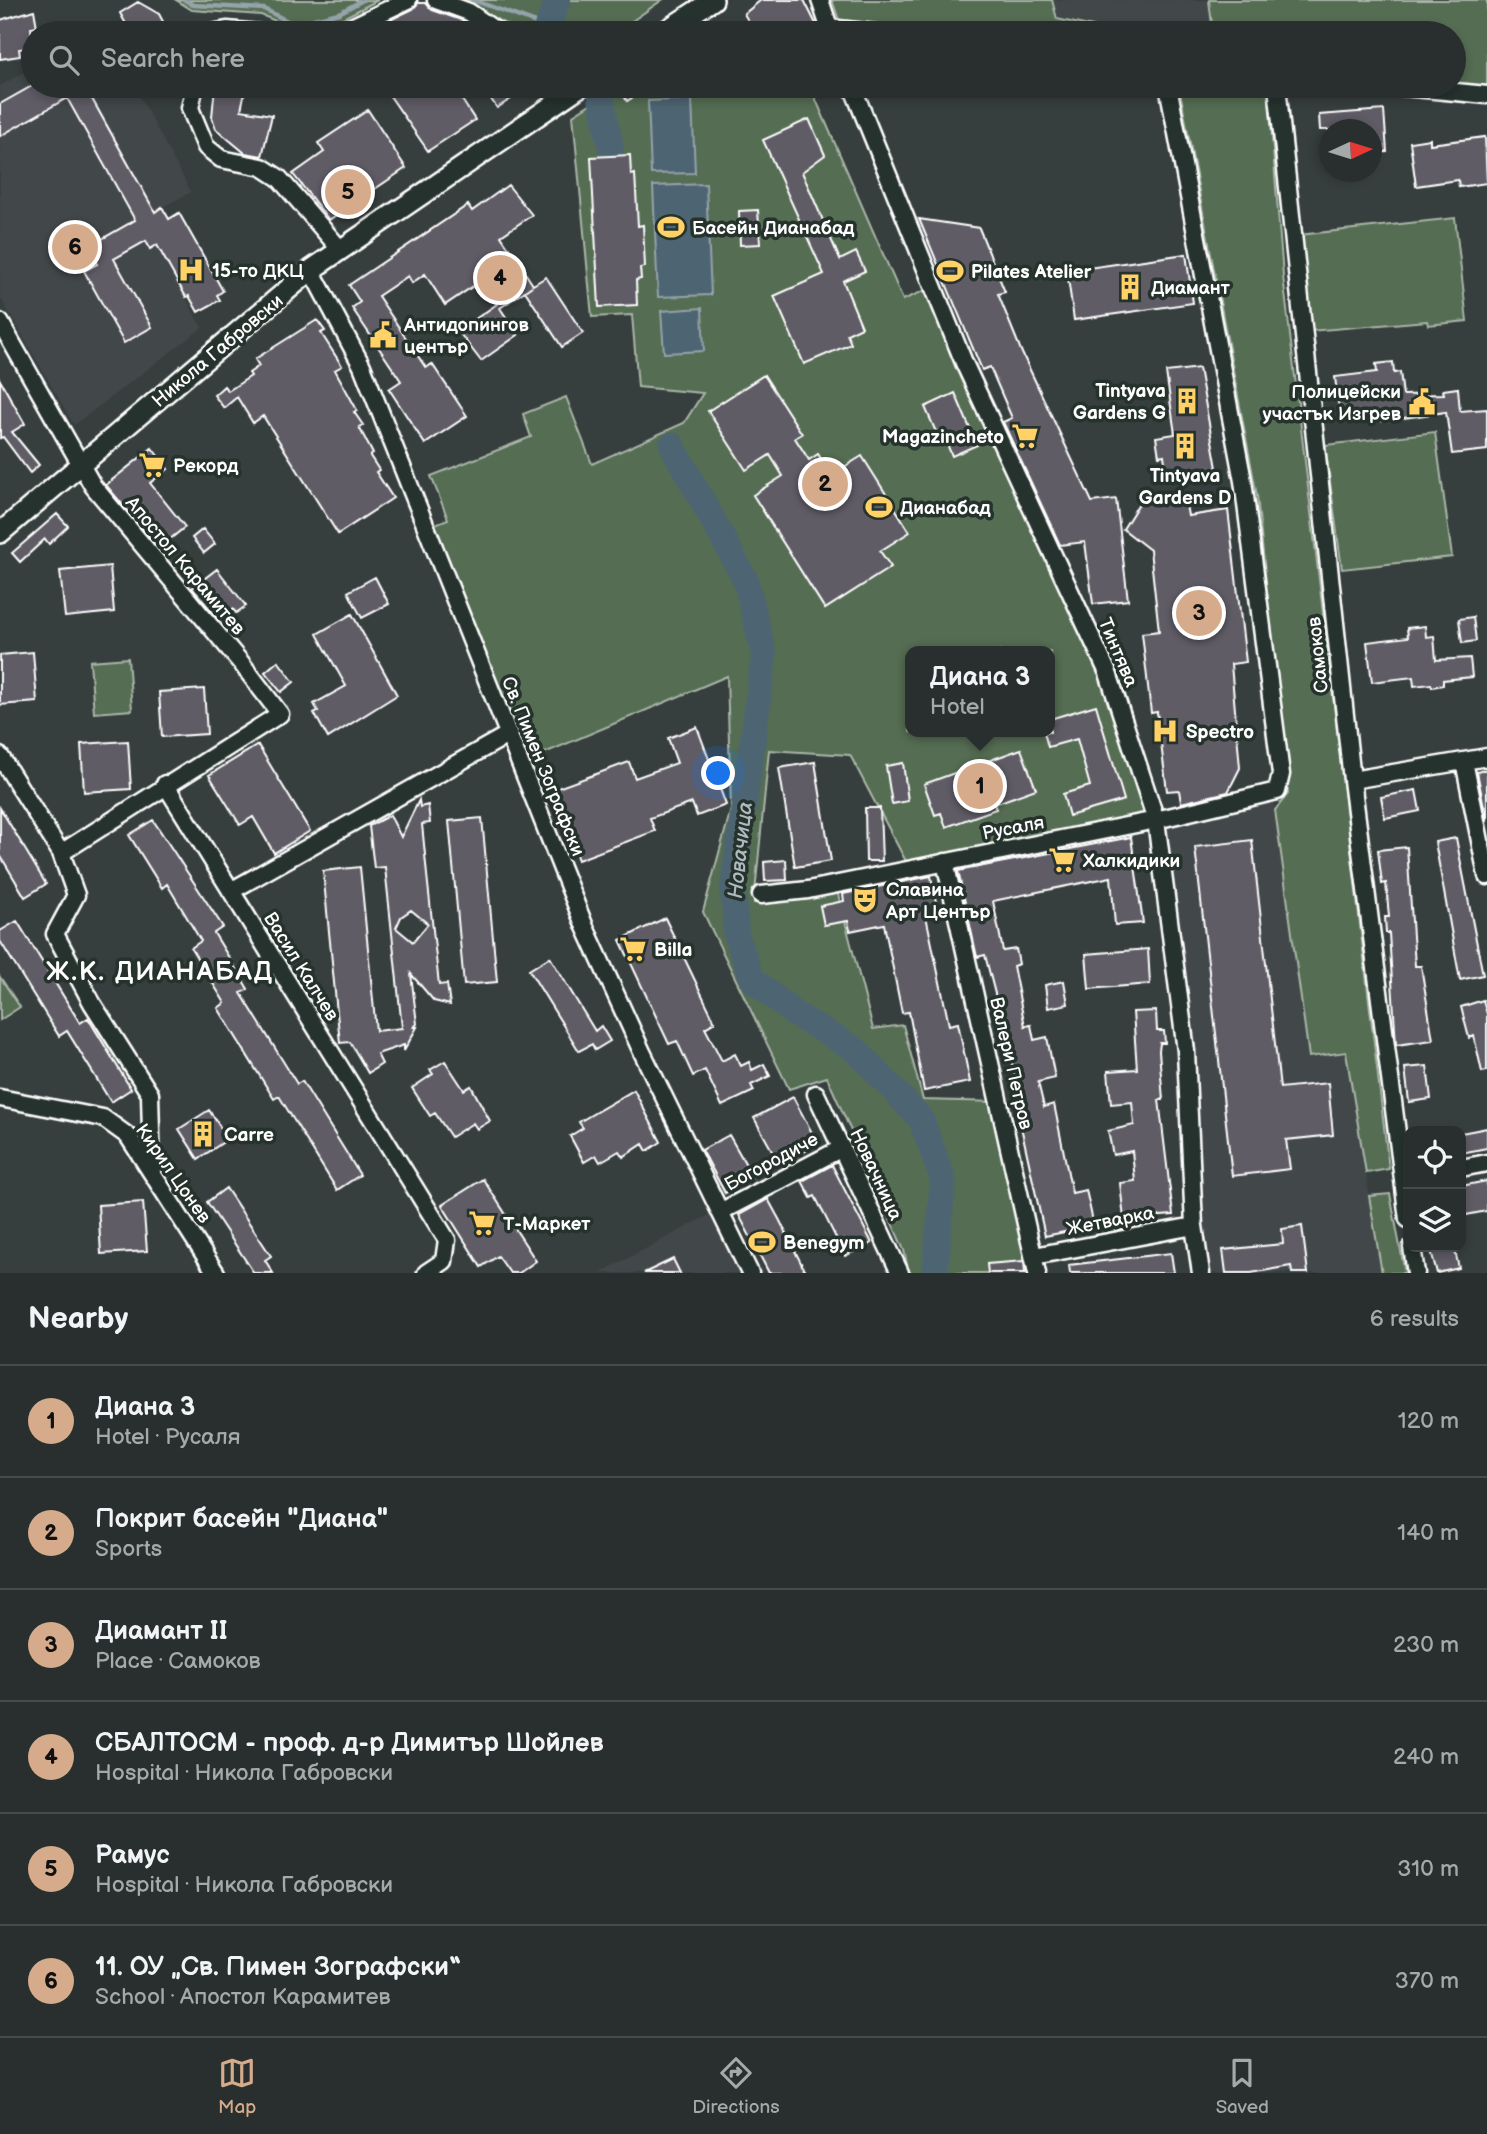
<!DOCTYPE html>
<meta charset="utf-8">
<style>
:root{--surface:#292f2e;--page:#313736;--text:#f1f3f6;--muted:#a5a9aa;--line:#454a4a;--accent:#d6ab8b}
body{margin:0;font-family:"Balsamiq Sans",sans-serif;background:var(--page);color:var(--text)}
.controls{position:absolute;right:21px;bottom:21px;display:grid;overflow:hidden;border-radius:14px;box-shadow:0 4px 10px #0003}
.controls button{width:63px;height:63px;display:grid;place-items:center;padding:0;border:0;border-bottom:2px solid var(--line);background:var(--surface);color:var(--text);font:35px sans-serif}
.compass{position:absolute;left:1319px;top:119px;width:63px;height:63px;border-radius:50%;background:var(--surface);box-shadow:0 4px 10px #0003;rotate:86deg}
.you{position:absolute;left:719px;top:774px;width:24px;height:24px;margin:-18px;border:5px solid #fff;border-radius:50%;background:#1a73e8;box-shadow:0 0 0 10px #1a73e833}
.badge{display:grid;place-items:center;width:46px;height:46px;border-radius:50%;background:var(--accent);color:#111;font-size:23px;font-weight:700}
.pin{position:absolute;translate:-50% -50%;border:4px solid #fff;box-shadow:0 2px 7px #0006}
.popup{position:absolute;left:905px;top:646px;width:150px;height:91px;box-sizing:border-box;display:grid;place-content:center;border-radius:14px;background:var(--surface);filter:drop-shadow(0 2px 5px #0005);font-size:23px;white-space:nowrap;color:var(--muted)}
.popup b{font-size:26px;color:var(--text)}
.popup::after{content:'';position:absolute;left:50%;top:100%;margin-left:-14px;border:14px solid transparent;border-top-color:var(--surface)}
.list{margin:0;padding:0;list-style:none}
h2{display:flex;justify-content:space-between;align-items:center;height:91px;margin:0;padding:0 28px;font-size:30px}
h2 small{font-size:23px;font-weight:400;color:var(--muted)}
.list li{display:grid;grid-template-columns:46px 1fr auto;gap:21px;align-items:center;box-sizing:border-box;height:112px;padding:0 28px;border-top:2px solid var(--line)}
.list b{display:block;font-size:26px;white-space:nowrap}
.list p{margin:0;font-size:23px;white-space:nowrap;color:var(--muted)}
.list em{font-size:23px;font-style:normal;color:var(--muted)}
.icon{flex:none;width:38px;height:38px;fill:none;stroke:currentColor;stroke-width:2;stroke-linecap:round;stroke-linejoin:round}
.map{position:relative;flex:none;width:1487px;height:1273px;overflow:hidden}
.search{position:absolute;background:var(--surface);box-shadow:0 4px 10px #0003;left:21px;right:21px;top:21px;height:77px;display:flex;align-items:center;gap:18px;box-sizing:border-box;padding:0 24px;border-radius:38px;color:var(--muted);font-size:26px}
.sheet{height:763px;background:var(--surface)}
nav{display:flex;justify-content:space-around;align-items:center;box-sizing:border-box;height:98px;border-top:2px solid var(--line);background:var(--surface);font-size:19px;color:var(--muted)}
nav a{display:grid;justify-items:center;gap:4px}
nav .on{color:var(--accent)}
.map>svg:first-child{display:block}
.built{fill:#43474a}
.green{fill:#546d53;stroke:#aab6a9;stroke-width:2;fill-rule:evenodd}
.water{fill:#4e6572;stroke:#95a3aa;stroke-width:2}
.lines{fill:none;stroke-linecap:round;stroke-linejoin:round}
.stream{stroke:#95a3aa;stroke-width:4.5}
.river{stroke:#4e6572;stroke-width:26}
.building{fill:#5f5b66;stroke:#fff;stroke-width:2;fill-rule:evenodd}
.minor-casing{stroke:#fff;stroke-width:21}
.tertiary-casing{stroke:#fff;stroke-width:24}
.minor{stroke:#26332d;stroke-width:16}
.tertiary{stroke:#26332d;stroke-width:19}
.labels{text-anchor:middle;stroke-width:7;stroke-linejoin:round;paint-order:stroke}
.poi-label{font-size:19px;font-weight:bold;fill:#fff;stroke:#26332d;text-anchor:start}
.street-label{font-size:19px;fill:#fff;stroke:#26332d}
.water-label{font-size:21px;font-style:italic;fill:#afbac0;stroke:#26332d}
.district-label{font-size:26px;font-weight:bold;letter-spacing:2px;fill:#fff;stroke:#26332d}
</style>
<div class="map">
<svg width="1487" height="1273" viewBox="0 0 1487 1273">
<rect width="100%" height="100%" fill="#373f3e"/>
<filter id="ink" filterUnits="userSpaceOnUse"><feTurbulence type="fractalNoise" baseFrequency=".0143" numOctaves="2"/><feDisplacementMap in="SourceGraphic" scale="14" xChannelSelector="R" yChannelSelector="G"/><feConvolveMatrix kernelMatrix="1 2 1 2 8 2 1 2 1" color-interpolation-filters="sRGB"/></filter>
<g filter="url(#ink)">
<path class="built" d="M1052 0H1209L1213 33H1120L1056 19Z
M33 67V86H134L191 192 155 211 142 234 150 249 157 245 202 328 74 425 0 297V86Z
M1272 794 1309 1057 1346 1052 1382 1273H1201L1186 1051 1156 820Z
M711 1214 739 1273H600Z"/>
<path class="green" d="M176 0H378L343 18 293 28 261 15 192 10Z
M459 0H662L615 33H523Z
M832 0H1052L1057 19 1120 33H957L839 20Z
M1209 0H1487V88L1454 85V33H1213Z
M618 86H810L903 300 933 287 1108 673 1148 813 909 867 850 755 769 750 754 903 838 894 873 1029 903 1025 923 1100 999 1102 1037 1273H909L904 1250 827 1077 789 1089 703 912 731 809 727 676 521 763 425 528 448 519 431 476 531 437 523 414 566 397 592 464 684 423 703 393 638 387 632 315 592 317 573 115ZM910 651H1050V732H910Z
M1179 86H1268L1283 276 1389 1169 1366 1173 1346 1052 1309 1057 1275 810 1288 794 1257 496Z
M1455 218 1467 321 1428 325 1427 321 1310 331 1299 235Z
M1435 432 1452 557 1342 569 1325 445Z
M128 658 132 710 94 713 90 661Z
M0 977 20 1007 0 1020Z
M1390 1194 1405 1273H1382L1369 1196Z"/>
<path class="water" d="M692 99 695 173 651 174 648 101Z
M706 184 711 295 658 297 653 186Z
M702 308 704 351 664 353 661 311Z"/>
<g class="lines">
<path class="stream" d="M185 0 193 5 264 9 293 24 339 13 363 0
M473 0 547 27"/>
<path class="river" d="M555 33 547 27 558 0
M601 97 611 149
M672 445 746 581 764 655 733 888 736 934 751 978 793 1013 856 1050 921 1119 943 1180 935 1273"/>
</g>
<path class="building" d="M761 0H804L816 24 802 33H756L744 14Z
M138 2 159 14 169 33H131L120 13Z
M418 3H426L432 10 464 21 477 30 472 33H363L413 9Z
M34 10 37 27 31 28 33 47 19 49 20 56 0 59V20Z
M32 86H89L86 88 155 212 162 207 169 219 179 213 223 291 217 295 220 300 198 312 189 296 186 297 157 245 150 249 146 241 114 259 152 327 124 343 84 271 97 264 88 247 135 220 67 98 0 136V104Z
M215 86H246L241 110 272 115 262 156 245 153 216 129 212 117Z
M406 86H453L475 120 428 151 390 96Z
M482 86H531L497 108Z
M618 86H651L627 101Z
M368 110 406 168 329 220 293 174 324 152 318 143Z
M1384 110 1387 152 1371 153V130H1320L1319 115Z
M809 119 825 155 802 172 840 260 856 252 865 271 843 281 862 327 847 334 851 344 804 364 774 296 824 274 763 140Z
M1485 137 1487 183 1459 187 1458 180 1416 186 1410 142 1430 139V144Z
M630 155 631 175 635 174 638 226 643 225 645 267 640 268 641 279 636 280 637 305 599 307 591 157Z
M508 185 532 215 501 236 533 285 546 277 583 333 562 347 525 291 532 286 500 308 518 335 481 361 458 331 497 304 481 281 445 305 425 274 412 283 408 276 378 296 426 368 432 364 467 416 425 444 389 389 401 381 352 308 360 302 349 285 468 205 472 211Z
M758 210 760 244 740 245 739 211Z
M919 219 979 228 1005 292 998 294 1022 353 1092 502 1116 499 1128 600 1093 604 1085 542 1060 545 1003 422 1012 418 990 367 982 370Z
M1186 254 1193 303 1074 320 1067 271Z
M317 320 325 331 321 333 342 366 335 370 357 410 354 412 363 425 359 427 373 454 370 456 379 470 376 472 393 498 338 534 263 416 253 423 237 397 224 408 214 395 224 386 228 391 251 376 249 373 259 366 255 359Z
M1393 362 1394 373 1400 372 1403 395 1444 394 1443 390 1458 388 1460 411 1487 409V450L1452 454 1446 412 1382 421 1381 412 1340 417 1335 377 1377 372 1376 364Z
M1199 368 1217 468 1181 473 1166 470 1164 455 1159 456 1156 437 1175 434 1166 372Z
M764 375 802 434 795 438 809 460 818 454 831 475 862 456 910 532 880 551 891 567 825 609 753 495 783 476 770 455 746 470 708 411Z
M0 380 25 424 12 432 39 465 30 473 3 437 0 438Z
M955 393 977 445 952 456 941 430 936 432 925 407Z
M152 448 168 469 150 483 185 527 159 548 106 485Z
M1184 493 1188 516 1228 510 1246 662 1231 664 1240 768 1228 792 1181 803 1179 790 1167 791 1157 712 1151 713 1142 633 1159 631 1150 550 1123 529 1143 497Z
M57 514 68 526 49 544 45 539 20 562 12 553Z
M203 529 215 544 204 553 192 538Z
M110 566 114 612 65 617 60 571Z
M217 569 246 606 236 613 233 609 219 620 192 588Z
M375 577 389 604 362 618 348 592Z
M352 614 397 695 328 738 314 713 318 711 314 704 346 686 317 634Z
M1473 617 1476 641 1462 643 1459 619Z
M1425 626 1426 637 1434 636 1436 660 1470 658 1472 677 1443 680V685L1432 687 1431 684 1414 686 1413 677 1372 682 1367 642 1408 637 1407 628Z
M33 652 37 702 0 705V655Z
M278 661 294 682 281 692 265 672Z
M204 689 207 734 162 737 159 692Z
M1096 705 1124 800 1069 816 1063 794 1090 786 1077 739 1048 747 1044 732H1050V719Z
M697 727 726 805 697 816 692 803 650 818 655 831 578 860 552 790 629 762 635 778 677 763 668 738Z
M128 741 131 789 84 792 81 744Z
M258 745 310 831 274 853 253 817 240 825 209 775Z
M1021 749 1036 789 994 804 996 809 946 827 941 813 935 815 924 784Z
M815 762 831 861 795 867 779 768Z
M903 763 908 801 892 804 886 766Z
M1487 769V822L1477 772Z
M1416 790 1420 811 1385 818 1381 797Z
M419 800 420 807 428 805 430 823 422 824 427 875 439 985 447 984 450 1005 434 1001 411 974 417 1024 414 1027H417L404 1051V1045L377 1054 382 1064 368 1073 350 1042 340 1043 323 871 360 867 376 1031 402 1028 385 867 374 868 369 826 390 815 401 837ZM411 910 428 924 413 942 396 928 401 917Z
M0 808 46 884 25 897 0 855Z
M865 808H880L882 861H866Z
M482 818 497 982 464 985 449 821Z
M153 820 223 927 214 933 248 989 241 993 297 1084 302 1081 360 1175 337 1190 279 1096 274 1099 218 1008 225 1003 191 948 201 941 167 884 162 888 129 835Z
M1131 837 1143 923 1115 925 1111 877 993 901 1003 951 1016 949 1019 964 1013 966 1025 1026 1031 1025 1034 1040 1047 1037 1055 1078 1038 1082 1044 1107 1054 1104 1072 1193 1086 1190 1094 1226 1045 1236 1018 1113 1023 1112 1002 1021 985 955 977 957 958 871Z
M1456 838 1483 975 1460 980 1435 842Z
M1252 840 1280 1088 1328 1083 1333 1135 1286 1140 1290 1169 1232 1176 1195 847Z
M1407 847 1415 966H1421L1433 1040 1396 1045 1389 933H1386L1385 917H1389L1386 883 1382 884 1378 850Z
M786 860 787 880 765 881 764 862Z
M931 876 938 913 926 916 949 1025 958 1023 970 1082 924 1091 909 1012 902 1013 884 924 850 931 848 921 824 925 820 906 844 901 843 894Z
M665 918 715 1022 705 1028 722 1061 735 1054 741 1066 749 1062 752 1070 764 1064 770 1076 751 1085 754 1091 722 1106 705 1070 693 1076 677 1041 669 1044 620 940Z
M17 921 80 1023 88 1018 131 1089 111 1102 67 1031 59 1036 0 941V931Z
M1148 949 1150 984 1089 989 1086 954Z
M550 957 595 1031 601 1026 610 1041 595 1050 592 1044 579 1051 529 970Z
M1064 981 1068 1004 1048 1008 1045 985Z
M1483 1000 1487 1014V1071L1482 1072 1474 1036 1469 1038 1461 1007Z
M1156 1011 1157 1031H1164L1165 1043H1160L1159 1051 1163 1100H1159L1173 1215 1124 1219 1120 1183 1135 1181 1132 1151 1113 1155 1108 1131 1134 1125 1132 1102 1111 1104 1108 1071 1137 1069 1133 1012Z
M445 1061 464 1090 471 1086 490 1121 477 1129 473 1123 451 1137 435 1113 430 1116 412 1088 433 1074 430 1070Z
M1427 1066 1431 1099 1409 1102 1405 1068Z
M634 1090 661 1142 647 1151 643 1144 623 1157 619 1151 600 1162 596 1155 584 1162 570 1136 583 1128 579 1122Z
M793 1097 818 1144 780 1165 754 1118Z
M209 1110 228 1139 198 1159 179 1129Z
M1487 1128V1148L1461 1153V1133Z
M729 1135 753 1177 725 1193 702 1150Z
M832 1165 872 1243 845 1256 815 1196 811 1198 802 1181Z
M483 1179 536 1261 519 1273H510L498 1256 481 1267 442 1205Z
M1487 1181V1211L1461 1216V1186Z
M226 1188 271 1256 265 1260 273 1273H254L207 1202Z
M768 1199 779 1219 806 1273H769L739 1215Z
M143 1202 147 1251 101 1254 98 1205Z
M1302 1226 1308 1273H1292L1291 1266 1251 1273H1226L1223 1250 1283 1244 1282 1229Z
M1430 1247H1454L1459 1268 1437 1273Z
M1171 1253 1174 1273H1070L1069 1265Z
M673 1259 680 1273H644Z
M1024 1261 1025 1273H988L987 1264Z"/>
<g class="lines">
<g class="minor-casing">
<path id="minor" d="M436 0 469 12 499 33
M820 0 831 33
M829 28 876 33
M212 33 227 30 259 33
M339 33 408 0
M195 86 190 108 206 147 221 159 262 167 279 178 340 249
M852 86 965 365 1108 673 1156 820 1186 1051 1194 1226 1201 1273
M1277 86 1352 780 1408 1219
M1393 86 1487 95
M311 270 362 366 585 927 642 1052 750 1273
M0 322 93 486 242 664 280 714 61 853
M0 756 61 853 76 895 55 934 92 1003 150 1094 152 1173
M1464 761 1487 876
M1352 780 1487 757
M165 784 447 1240 444 1261 426 1273
M945 862 1037 1273
M231 891 509 734
M761 895 808 890 1156 820 1277 791 1281 774 1243 481 1168 86
M816 1094 900 1273
M0 1098 103 1118 128 1136 216 1273
M1461 1168 1487 1163
M720 1212 842 1148
M1412 1247 1416 1273
M1034 1256 1194 1226"/>
</g>
<g class="tertiary-casing">
<path id="tertiary" d="M662 33 713 0
M0 533 311 270 581 86"/>
</g>
<use href="#minor" class="minor"/>
<use href="#tertiary" class="tertiary"/>
</g>
</g>
<defs>
<g id="stadium-bare" transform="scale(2.1)"><path d="M0-5a6.5 5 0 1 0 0 10a6.5 5 0 1 0 0-10ZM-3.5-1.8h7v3.6h-7Z" fill="#ffd166" stroke="#26332d" stroke-width="2.5" paint-order="stroke"/></g>
<g id="hospital-bare" transform="scale(2.1)"><path d="M-5-5h3v3.5h4V-5h3V5h-3V1.5h-4V5h-3Z" fill="#ffd166" stroke="#26332d" stroke-width="2.5" paint-order="stroke"/></g>
<g id="building-bare" transform="scale(2.1)"><path d="M-4-6H4V6H1V3H-1V6H-4ZM-2.5-4.3h1.7v1.8h-1.7ZM.8-4.3h1.7v1.8H.8ZM-2.5-1h1.7V.8h-1.7ZM.8-1h1.7V.8H.8Z" fill="#ffd166" stroke="#26332d" stroke-width="2.5" paint-order="stroke"/></g>
<g id="civic-bare" transform="scale(2.1)"><path d="M-.6-6.5H3V-4.5H.6V-3L4-1V1h2V6H-6V1h2V-1L-.6-3ZM-1.2 2.5V6h2.4V2.5Z" fill="#ffd166" stroke="#26332d" stroke-width="2.5" paint-order="stroke"/></g>
<g id="supermarket-bare" transform="scale(2.1)"><path d="M-6-5.5h2.5l.6 2H6L4.5 2H-2.5L-4.4-4H-6ZM-1.5 3.2a1.3 1.3 0 1 0 .1 0ZM3 3.2a1.3 1.3 0 1 0 .1 0Z" fill="#ffd166" stroke="#26332d" stroke-width="2.5" paint-order="stroke"/></g>
<g id="theatre-bare" transform="scale(2.1)"><path d="M-5-5.5Q0-4 5-5.5V0Q5 5 0 6Q-5 5-5 0ZM-3.3-2.5H-1v1.5H-3.3ZM1-2.5H3.3v1.5H1ZM-2.8 1Q0 5.5 2.8 1Z" fill="#ffd166" stroke="#26332d" stroke-width="2.5" paint-order="stroke"/></g>
</defs>
<g fill-rule="evenodd">
<use href="#stadium-bare" x="671" y="227"/>
<use href="#hospital-bare" x="191" y="270"/>
<use href="#stadium-bare" x="950" y="271"/>
<use href="#building-bare" x="1130" y="287"/>
<use href="#civic-bare" x="383" y="335"/>
<use href="#building-bare" x="1187" y="401"/>
<use href="#civic-bare" x="1422" y="402"/>
<use href="#supermarket-bare" x="1025" y="436"/>
<use href="#building-bare" x="1185" y="446"/>
<use href="#supermarket-bare" x="152" y="465"/>
<use href="#stadium-bare" x="879" y="507"/>
<use href="#hospital-bare" x="1165" y="731"/>
<use href="#supermarket-bare" x="1062" y="860"/>
<use href="#theatre-bare" x="865" y="900"/>
<use href="#supermarket-bare" x="633" y="949"/>
<use href="#building-bare" x="203" y="1134"/>
<use href="#supermarket-bare" x="482" y="1223"/>
<use href="#stadium-bare" x="762" y="1242"/>
</g>
<g class="labels">
<g class="poi-label">
<text x="692" y="234">Басейн Дианабад</text>
<text x="212" y="277">15-то ДКЦ</text>
<text x="971" y="278">Pilates Atelier</text>
<text x="1151" y="294">Диамант</text>
<text x="404" y="331">Антидопингов<tspan x="404" dy="22">център</tspan></text>
<text x="1166" y="397" text-anchor="end">Tintyava<tspan x="1166" dy="22">Gardens G</tspan></text>
<text x="1401" y="398" text-anchor="end">Полицейски<tspan x="1401" dy="22">участък Изгрев</tspan></text>
<text x="1004" y="443" text-anchor="end">Magazincheto</text>
<text x="173" y="472">Рекорд</text>
<text x="1185" y="482" text-anchor="middle">Tintyava<tspan x="1185" dy="22">Gardens D</tspan></text>
<text x="900" y="514">Дианабад</text>
<text x="1186" y="738">Spectro</text>
<text x="1083" y="867">Халкидики</text>
<text x="886" y="896">Славина<tspan x="886" dy="22">Арт Център</tspan></text>
<text x="654" y="956">Billa</text>
<text x="224" y="1141">Carre</text>
<text x="503" y="1230">Т-Маркет</text>
<text x="783" y="1249">Benegym</text>
</g>
<g class="street-label">
<text transform="translate(217 350) rotate(-40)" y="7">Никола Габровски</text>
<text transform="translate(186 565) rotate(50)" y="7">Апостол Карамитев</text>
<text transform="translate(1119 652) rotate(67)" y="7">Тинтява</text>
<text transform="translate(1317 655) rotate(-96)" y="7">Самоков</text>
<text transform="translate(544 766) rotate(68)" y="7">Св. Пимен Зографски</text>
<text transform="translate(1013 827) rotate(-11)" y="7">Русаля</text>
<text transform="translate(302 966) rotate(58)" y="7">Васил Калчев</text>
<text transform="translate(1012 1063) rotate(77)" y="7">Валери Петров</text>
<text transform="translate(771 1161) rotate(-28)" y="7">Богородиче</text>
<text transform="translate(174 1173) rotate(55)" y="7">Кирил Цонев</text>
<text transform="translate(877 1174) rotate(65)" y="7">Новачница</text>
<text transform="translate(1110 1220) rotate(-11)" y="7">Жетварка</text>
</g>
<g class="water-label">
<text transform="translate(740 850) rotate(-84)" y="7">Новачица</text>
</g>
<g class="district-label">
<text x="160" y="980">Ж.К. ДИАНАБАД</text>
</g>
</g>
</svg>
<div class="controls">
<button><svg class="icon" aria-label="locate" viewBox="0 0 24 24"><circle cx="12" cy="12" r="6"/><path d="M12 2v4M12 18v4M2 12h4M18 12h4"/></svg></button>
<button><svg class="icon" aria-label="layers" viewBox="0 0 24 24"><path d="M12 4l9 5-9 5-9-5zM3 14l9 5 9-5"/></svg></button>
</div>
<svg class="compass" viewBox="-18 -18 36 36"><path d="M0-13l5 13h-10z" fill="#e53935"/><path d="M0 13l5-13h-10z" fill="#a5a9aa"/></svg>
<div class="you"></div>
<div class="pin badge" style="left:980px;top:786px">1</div>
<div class="popup"><b>Диана 3</b>Hotel</div>
<div class="pin badge" style="left:825px;top:484px">2</div>
<div class="pin badge" style="left:1199px;top:613px">3</div>
<div class="pin badge" style="left:500px;top:278px">4</div>
<div class="pin badge" style="left:348px;top:192px">5</div>
<div class="pin badge" style="left:75px;top:247px">6</div>
<div class="search"><svg class="icon" aria-label="search" viewBox="0 0 24 24"><circle cx="10" cy="10" r="6"/><path d="M15 15l6 6"/></svg>Search here</div>
</div>
<section class="sheet">
<h2>Nearby<small>6 results</small></h2>
<ul class="list">
<li><span class="badge">1</span><div><b>Диана 3</b><p>Hotel · Русаля</p></div><em>120 m</em></li>
<li><span class="badge">2</span><div><b>Покрит басейн &quot;Диана&quot;</b><p>Sports</p></div><em>140 m</em></li>
<li><span class="badge">3</span><div><b>Диамант II</b><p>Place · Самоков</p></div><em>230 m</em></li>
<li><span class="badge">4</span><div><b>СБАЛТОСМ - проф. д-р Димитър Шойлев</b><p>Hospital · Никола Габровски</p></div><em>240 m</em></li>
<li><span class="badge">5</span><div><b>Рамус</b><p>Hospital · Никола Габровски</p></div><em>310 m</em></li>
<li><span class="badge">6</span><div><b>11. ОУ „Св. Пимен Зографски“</b><p>School · Апостол Карамитев</p></div><em>370 m</em></li>
</ul>
</section>
<nav>
<a class="on"><svg class="icon" aria-label="map" viewBox="0 0 24 24"><path d="M3 6l6-2 6 2 6-2v14l-6 2-6-2-6 2zM9 4v14M15 6v14"/></svg>Map</a>
<a><svg class="icon" aria-label="directions" viewBox="0 0 24 24"><path d="M12 3l9 9-9 9-9-9zM9 14v-3h6M13 9l2 2-2 2"/></svg>Directions</a>
<a><svg class="icon" aria-label="saved" viewBox="0 0 24 24"><path d="M7 4h10v16l-5-4-5 4z"/></svg>Saved</a>
</nav>
